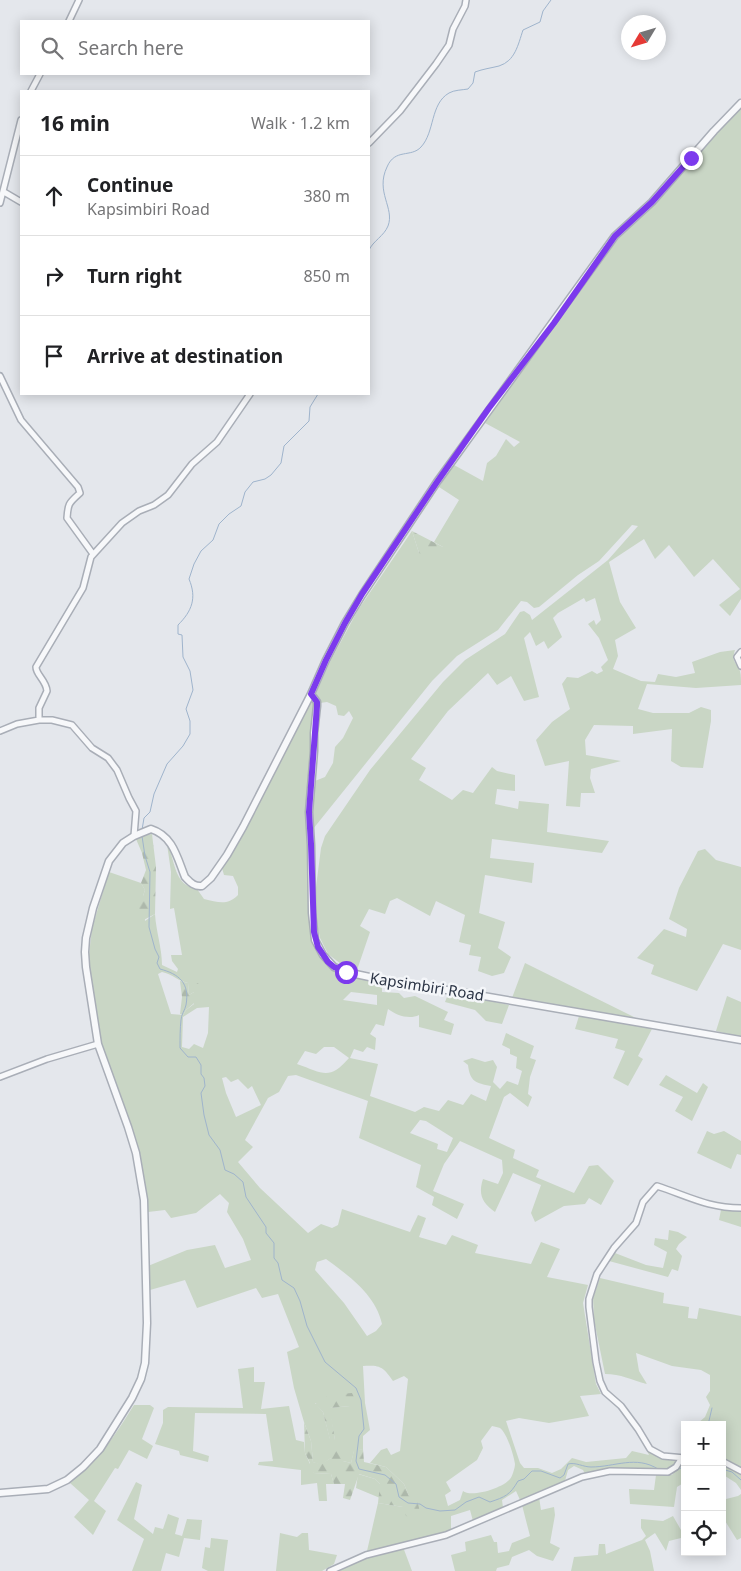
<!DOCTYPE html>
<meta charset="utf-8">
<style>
:root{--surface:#fff;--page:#f2f2f2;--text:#202124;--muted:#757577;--line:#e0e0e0}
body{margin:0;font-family:"Noto Sans",sans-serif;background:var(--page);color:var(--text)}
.controls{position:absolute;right:15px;bottom:15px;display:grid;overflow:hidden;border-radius:0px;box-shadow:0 2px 12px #0003}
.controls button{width:45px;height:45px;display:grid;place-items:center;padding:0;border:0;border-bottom:1px solid var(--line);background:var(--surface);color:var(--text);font:25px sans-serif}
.compass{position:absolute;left:621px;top:15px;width:45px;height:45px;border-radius:50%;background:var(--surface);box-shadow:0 2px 12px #0003;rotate:232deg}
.stop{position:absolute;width:15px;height:15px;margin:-11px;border:4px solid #7c3aed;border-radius:50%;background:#fff}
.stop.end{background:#7c3aed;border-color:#fff;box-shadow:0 1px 5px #0008}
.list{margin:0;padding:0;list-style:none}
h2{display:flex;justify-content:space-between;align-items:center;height:65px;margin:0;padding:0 20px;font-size:21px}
h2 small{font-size:16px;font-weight:400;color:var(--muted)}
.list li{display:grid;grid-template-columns:32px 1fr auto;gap:15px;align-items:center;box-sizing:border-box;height:80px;padding:0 20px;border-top:1px solid var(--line)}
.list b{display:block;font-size:19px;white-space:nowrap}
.list p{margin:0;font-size:16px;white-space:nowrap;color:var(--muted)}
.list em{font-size:16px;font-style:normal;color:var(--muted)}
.icon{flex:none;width:28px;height:28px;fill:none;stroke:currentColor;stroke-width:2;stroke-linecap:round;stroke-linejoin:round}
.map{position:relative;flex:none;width:741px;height:1571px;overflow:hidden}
.search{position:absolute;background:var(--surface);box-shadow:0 2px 12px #0003;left:20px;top:20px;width:350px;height:55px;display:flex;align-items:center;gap:12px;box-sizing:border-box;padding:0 18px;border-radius:0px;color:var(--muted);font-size:19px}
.panel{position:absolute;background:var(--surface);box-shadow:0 2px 12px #0003;left:20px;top:90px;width:350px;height:305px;border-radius:0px}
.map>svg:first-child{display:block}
.grass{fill:#c9d6c5;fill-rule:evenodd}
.forest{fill:url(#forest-firs)}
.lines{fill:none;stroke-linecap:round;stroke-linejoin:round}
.stream{stroke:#9fb4cc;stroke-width:1}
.minor-casing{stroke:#a9aeb7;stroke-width:8}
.tertiary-casing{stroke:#a9aeb7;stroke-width:9}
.minor{stroke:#f7f8fa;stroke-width:5}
.tertiary{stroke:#f7f8fa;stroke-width:6}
.route{stroke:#7c3aed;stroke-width:6}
.labels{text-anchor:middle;stroke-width:5;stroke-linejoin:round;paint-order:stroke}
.street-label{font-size:15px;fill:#2b3445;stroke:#f4f6f9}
</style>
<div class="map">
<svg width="741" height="1571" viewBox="0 0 741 1571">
<defs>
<pattern id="forest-firs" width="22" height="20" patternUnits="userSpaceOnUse" patternTransform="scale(1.25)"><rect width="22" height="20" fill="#c9d6c5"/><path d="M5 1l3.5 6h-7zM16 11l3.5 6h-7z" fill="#adb8ab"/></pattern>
</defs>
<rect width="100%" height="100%" fill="#e4e7ec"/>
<path class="grass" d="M741 104V599L730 616 719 605 740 589 713 559 694 577 669 545 655 559 644 539 609 562 620 602 636 628 615 640 618 656 613 669 641 681 655 682 658 674 676 677 695 673 692 662 720 652 735 650C731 663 736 661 740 671 741 675 741 681 741 685L696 688 647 684 638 709 653 713H689L701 707 711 710V721L703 768 681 767 671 761 672 729 633 734V726L594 725 585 740 586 755 621 761 591 769 590 778 595 793H581L580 807 566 806 569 761 545 766 536 740 552 722 570 709 562 684 567 677 578 678 592 671 597 674 603 671 601 667 608 660 599 638 588 624 594 620 596 625 601 620 595 598 586 602 584 598 558 613 553 618 562 637 548 649 544 641 536 646 530 632 524 638 539 697 524 701 511 676 497 685 488 673 448 711 411 759 426 768 419 780 452 800 463 790 473 793 492 767 497 771 515 775V791L497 789 495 804 518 809 519 801 549 804 547 832 609 841 602 853 492 839 490 858 534 863 532 883 485 875 479 913 505 922 498 948 511 957 504 973 492 976 478 971 481 957 469 955 471 945 459 942 465 915 436 901 430 916 397 898 390 901 385 914 369 909 360 926 370 932 357 970 341 964 328 954 320 938 316 919V887L321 848 325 836 370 770 443 682 465 660 505 634 520 612 524 611 530 615 532 620 608 560 638 526 632 525 599 561 578 575 539 607 534 608 527 602 521 601 498 630 457 656 432 681 313 829 312 813 315 781 325 777 333 763 335 747 343 738 353 718 349 711 344 716 338 715 336 706 327 702 320 703 316 693 331 660 358 610 412 531 419 553 443 547 434 542 459 500 439 487 454 465 483 481 487 463 496 456 506 439 514 447 520 442 485 423 599 264 631 223Z
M312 699 315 709 311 729 313 750 306 800 311 933 325 962 382 983V992L399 993 404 998 415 996 448 1012 444 1020 454 1024 451 1035 419 1027V1015C409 1020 396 1015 388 1009L384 1026 376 1024 370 1034 376 1038 375 1050 367 1047 363 1052 354 1049 350 1058 378 1064 370 1096 415 1112 424 1107 439 1111 448 1100 463 1105 471 1094 486 1101 491 1086C476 1083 470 1082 468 1065L463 1061 472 1058 485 1062 493 1060 497 1067 493 1082 500 1089 507 1081 518 1085 522 1071 516 1068 517 1057 510 1054V1049L502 1045 506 1033 534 1046 530 1058 536 1060 530 1077 528 1094 532 1097 528 1107 510 1093 504 1097 489 1138 515 1150 513 1158 539 1170 536 1177 574 1193 589 1166 598 1165 614 1181 601 1205 589 1198 585 1204 564 1206 535 1222 531 1213 541 1185 513 1173 495 1212C482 1203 478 1194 483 1179L498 1184 503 1173 502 1160 460 1141 444 1164 433 1191 464 1204 457 1219 432 1205 434 1197 416 1187 421 1165 359 1138 368 1101 296 1075 288 1076 279 1092 268 1098 245 1140 253 1147 238 1162 260 1188 308 1233 321 1224 332 1228 338 1225 342 1209 410 1232 418 1215 426 1218 419 1237 446 1245 452 1235 478 1245 475 1253 531 1264 541 1242 560 1249 547 1277 588 1285 583 1303 596 1384 601 1394 580 1396 589 1416 549 1423 519 1418 506 1421 520 1463 524 1468H538L552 1473 561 1469 572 1458 586 1462 626 1458 632 1451 649 1455 646 1449 657 1456 678 1460 675 1465 667 1470 585 1474 583 1470 574 1466 568 1470 565 1481 520 1500 516 1491 502 1500 503 1508 473 1521 470 1510 451 1516V1530L430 1538 367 1551 378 1503 403 1507 409 1496 404 1484 386 1467 370 1463 381 1450 387 1448 391 1455 400 1451 408 1379 404 1376 393 1381C383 1367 381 1365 363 1366L365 1403 370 1430 363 1436V1449L354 1451 351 1463 331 1458 321 1465 313 1462 311 1441 304 1422 294 1388 287 1352 299 1347 278 1294 262 1298 256 1288 197 1308 185 1280 150 1290 148 1266 187 1250 215 1245 225 1268 251 1260 243 1239 227 1212 229 1203 220 1194 196 1213 171 1218 165 1210 148 1212 140 1153 102 1044 90 980 89 955 92 928 109 872 141 883 145 890 143 896 145 921 155 914C156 931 162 948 162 965L177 972 178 969 172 961 171 955H182L174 908 170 909 171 872 167 844C176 861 173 885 197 889L204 899C218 902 227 906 238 895V887L233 876 224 875 222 868 238 844ZM162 972C172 974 178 981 188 983L189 995 194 992V1004L186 1010 183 1015 171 1014 158 974ZM351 992 377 995V1005L343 1000ZM209 1007 208 1033 203 1048 194 1044 189 1049 182 1047 183 1017 197 1008ZM324 1047H334L349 1058C329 1081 323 1073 297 1064L305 1051 316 1054ZM226 1077 231 1082 238 1079 248 1089 252 1086 261 1105 236 1117 226 1093 222 1078ZM420 1120 426 1121 453 1138 447 1152 437 1149 438 1144 410 1133ZM326 1259C349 1276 376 1295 382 1324L376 1331 367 1336 344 1303 315 1270 317 1262ZM315 1403 350 1406 329 1408 335 1440 330 1439 323 1412ZM492 1426C495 1427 498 1427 500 1428 507 1433 514 1456 515 1464 515 1468 512 1477 510 1479 503 1488 471 1498 463 1491L460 1500 448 1506 445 1495 451 1491 446 1482 477 1460 483 1448 481 1441Z
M705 849 716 860 741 867V950L723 944 697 991 651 974 654 965 637 958 664 929 686 937 687 929 669 919 679 888 698 851Z
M525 963 636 1018 512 998Z
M449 992 509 1005 502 1024 486 1021 475 1010 445 1002Z
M727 996 741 1002V1037L716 1031Z
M579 1016 653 1027 638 1056 643 1059 628 1086 613 1078 625 1051 615 1048 618 1039 575 1029Z
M666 1075 697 1093 703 1083 708 1087 692 1121 675 1111 683 1097 659 1085Z
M707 1131 714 1134 724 1131 741 1141V1155L737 1154 731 1169 697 1153Z
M721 1210H741V1227L719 1220Z
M669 1230 678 1232 687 1237 679 1244 676 1249 682 1256 678 1271 672 1269 668 1277 609 1261 615 1253 646 1265 663 1268 667 1252 654 1245 655 1238 668 1240Z
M600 1278 664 1293 663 1303 689 1307 688 1318 697 1319 699 1308 741 1316V1469L722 1458V1425H698V1423L705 1417 710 1405 706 1397 710 1391V1375L701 1370 672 1366 636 1353 639 1371 647 1384C631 1380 621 1374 605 1374L594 1320 593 1298Z
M254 1367V1382H265L261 1409 289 1406 296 1440 304 1442 305 1453 314 1473 331 1474 334 1484H326L327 1501H319L317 1483 301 1485V1470L258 1465 259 1462 273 1461 266 1414 195 1413 193 1451 209 1456 208 1462 180 1455 179 1451 155 1444 163 1423V1410L168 1407 243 1408 238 1369Z
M134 1405H150L154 1408 142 1439 153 1446 147 1459 129 1450 118 1469 115 1468 94 1501 106 1511 93 1535 74 1517 89 1500 70 1483C100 1458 114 1437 134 1405Z
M683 1460H685V1482L677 1487 674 1507 630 1504 629 1489 654 1490 656 1475H672Z
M722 1463 741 1473V1490L736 1483 722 1474Z
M358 1474 375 1479 380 1484V1498L356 1488Z
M136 1482 142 1485 134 1519 153 1534 155 1527 163 1529 168 1514 179 1518 175 1534 182 1536 187 1519 202 1520 200 1540 184 1538 179 1557 166 1553 161 1571H132L144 1539 117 1520Z
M741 1494V1538L737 1540 722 1516V1500L738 1496Z
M539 1497 541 1510 554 1507 555 1515 550 1543 560 1548 553 1561 537 1556 529 1550 512 1557 509 1565 497 1568 496 1571H455L451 1555 466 1551 465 1542 491 1535 494 1542H497L498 1553 509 1551 512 1543 530 1536 522 1505Z
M673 1516 685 1537 669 1541 666 1551 655 1533 645 1540 650 1551 654 1571H571L574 1557 598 1555 599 1544H605L606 1554 642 1540 646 1536 641 1528V1519L663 1521Z
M280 1533 297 1537 302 1533H308L309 1550 337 1555 334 1564 322 1571H276Z
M211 1538 228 1540 224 1571H208L202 1568 205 1547 210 1548Z
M403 1547 412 1571H339L362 1560Z"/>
<path class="forest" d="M412 531 443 547V554L432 559 419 553Z
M152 834 156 867 155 914 138 923 134 914 135 903 143 896 145 890 141 883 146 870 142 853 136 839 145 835Z
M180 981 188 983 189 995 194 992 197 983 201 985 206 993 186 1010 183 1015 180 1014 182 997Z
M352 1393 357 1403 350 1406 330 1408 335 1440H330L323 1412 315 1404 329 1395Z
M304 1422 311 1441 313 1462 321 1464 331 1458V1447L338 1446 343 1461 351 1463 354 1450 363 1449 364 1462 386 1467 404 1484 409 1496 417 1500 420 1512 413 1518 406 1516 403 1507 378 1503 380 1484 375 1479 359 1474 350 1500 343 1498 345 1484H334L331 1474 314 1473 307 1468 310 1463 305 1453Z"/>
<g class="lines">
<path class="stream" d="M369 250C373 241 384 236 388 226 395 208 375 192 387 167 395 148 411 158 421 147 435 132 430 104 449 93 454 90 462 90 468 89L473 83 475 72C483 69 491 68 499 66 515 61 518 45 523 30L540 22 543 11 551 0
M369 273V277
M142 830 144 818 150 812 154 794 167 764 183 746 190 734V721L186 709 193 690 190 671 183 657 182 635 178 634V625C192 611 197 598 189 579L194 564 201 551 213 540 219 524 229 514 241 506 245 492 253 482 265 479 271 475 281 463 284 446 309 421 310 407 318 394
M142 836 145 856 150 872 149 927 155 949 159 957 157 963 160 969C179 974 190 983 186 1005 185 1010 181 1015 181 1020 180 1029 180 1038 180 1048L188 1057H196L201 1065V1074L204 1078 205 1086 201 1093 204 1115 209 1135 220 1150 225 1170 234 1174 243 1182 246 1197 266 1227V1233L274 1243V1258L278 1263 282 1280 294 1288 300 1301 307 1326 325 1362 356 1388 361 1400 364 1429 359 1436 356 1461 359 1469 385 1475 396 1484 399 1497 408 1503 420 1504 426 1508 440 1511 455 1510 466 1502 479 1497 490 1502C505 1497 510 1495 518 1481L524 1479 532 1471H541L560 1478 564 1475 568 1464C576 1462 583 1467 591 1467 615 1467 636 1455 658 1469
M708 1425 712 1408
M722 1469 732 1472 741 1480
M671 1473 685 1466"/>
<g class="minor-casing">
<path id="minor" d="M69 21 79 0
M31 91 40 74
M369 143 400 111 436 64 449 45 453 29 465 6 466 0
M4 192 21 202
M0 203 21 120
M0 376 21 420 78 487 80 493C69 503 68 503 67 518L93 554
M741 652 737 657 741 666
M39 720V708L47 691C46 680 36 675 36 667L83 588 91 557 122 523 139 511 154 505 168 495 192 464 217 442 250 394
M0 731 17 724 39 720H52L72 725 92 748 108 758 117 770 129 798 136 811 134 836
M0 1077 47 1059 98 1044
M685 1458 663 1456 650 1449 638 1429 621 1406 605 1392 600 1381 596 1362 589 1307V1299L597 1274 614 1248 636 1223 643 1202 657 1186C688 1196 708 1208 741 1208
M722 1461 741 1471
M330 1571 366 1555 446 1535 582 1477 610 1471 668 1472 676 1467 681 1459"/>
</g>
<g class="tertiary-casing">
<path id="tertiary" d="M311 694 317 702V706L314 733V751L309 812 311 845 312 913 315 940 323 955 334 967 346 972 393 982 460 992 741 1040
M0 1493 48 1489 67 1480 83 1467 100 1449 132 1398 141 1379 145 1363 147 1323 144 1200 136 1153 128 1127 98 1044 86 967 85 952 86 938 93 908 109 861 123 843 134 836 151 829C173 836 177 857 185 877 190 882 194 887 202 886L211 878 227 855 243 827 311 694 326 660 345 623 362 595 437 482 615 236 652 202 714 131 741 103"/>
</g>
<use href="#minor" class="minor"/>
<use href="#tertiary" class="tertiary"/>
</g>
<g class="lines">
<path class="route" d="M346 972 334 967 328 962 318 947 314 932 311 844 309 812 317 706V702L311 694 326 660 345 623 362 594 437 482 489 408 554 323 615 236 652 202 691 158"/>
</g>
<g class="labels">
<g class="street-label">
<text transform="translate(427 987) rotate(9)" y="5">Kapsimbiri Road</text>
</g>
</g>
</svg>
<div class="controls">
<button>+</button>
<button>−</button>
<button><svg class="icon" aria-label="locate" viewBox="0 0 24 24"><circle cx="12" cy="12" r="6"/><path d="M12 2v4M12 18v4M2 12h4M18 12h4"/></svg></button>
</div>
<svg class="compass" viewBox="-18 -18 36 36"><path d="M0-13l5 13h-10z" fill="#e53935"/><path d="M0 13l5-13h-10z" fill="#757577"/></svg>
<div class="stop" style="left:346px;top:972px"></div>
<div class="stop end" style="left:691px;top:158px"></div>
<div class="search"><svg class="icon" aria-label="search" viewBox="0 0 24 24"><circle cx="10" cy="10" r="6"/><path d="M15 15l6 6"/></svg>Search here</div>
<section class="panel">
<h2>16 min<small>Walk · 1.2 km</small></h2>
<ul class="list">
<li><svg class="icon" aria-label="ahead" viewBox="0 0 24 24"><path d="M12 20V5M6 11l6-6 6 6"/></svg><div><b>Continue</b><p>Kapsimbiri Road</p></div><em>380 m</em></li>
<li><svg class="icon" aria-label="right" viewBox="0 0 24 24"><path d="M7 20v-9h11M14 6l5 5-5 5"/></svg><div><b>Turn right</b></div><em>850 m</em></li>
<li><svg class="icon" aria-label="arrive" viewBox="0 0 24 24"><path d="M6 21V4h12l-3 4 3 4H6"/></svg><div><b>Arrive at destination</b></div></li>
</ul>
</section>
</div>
